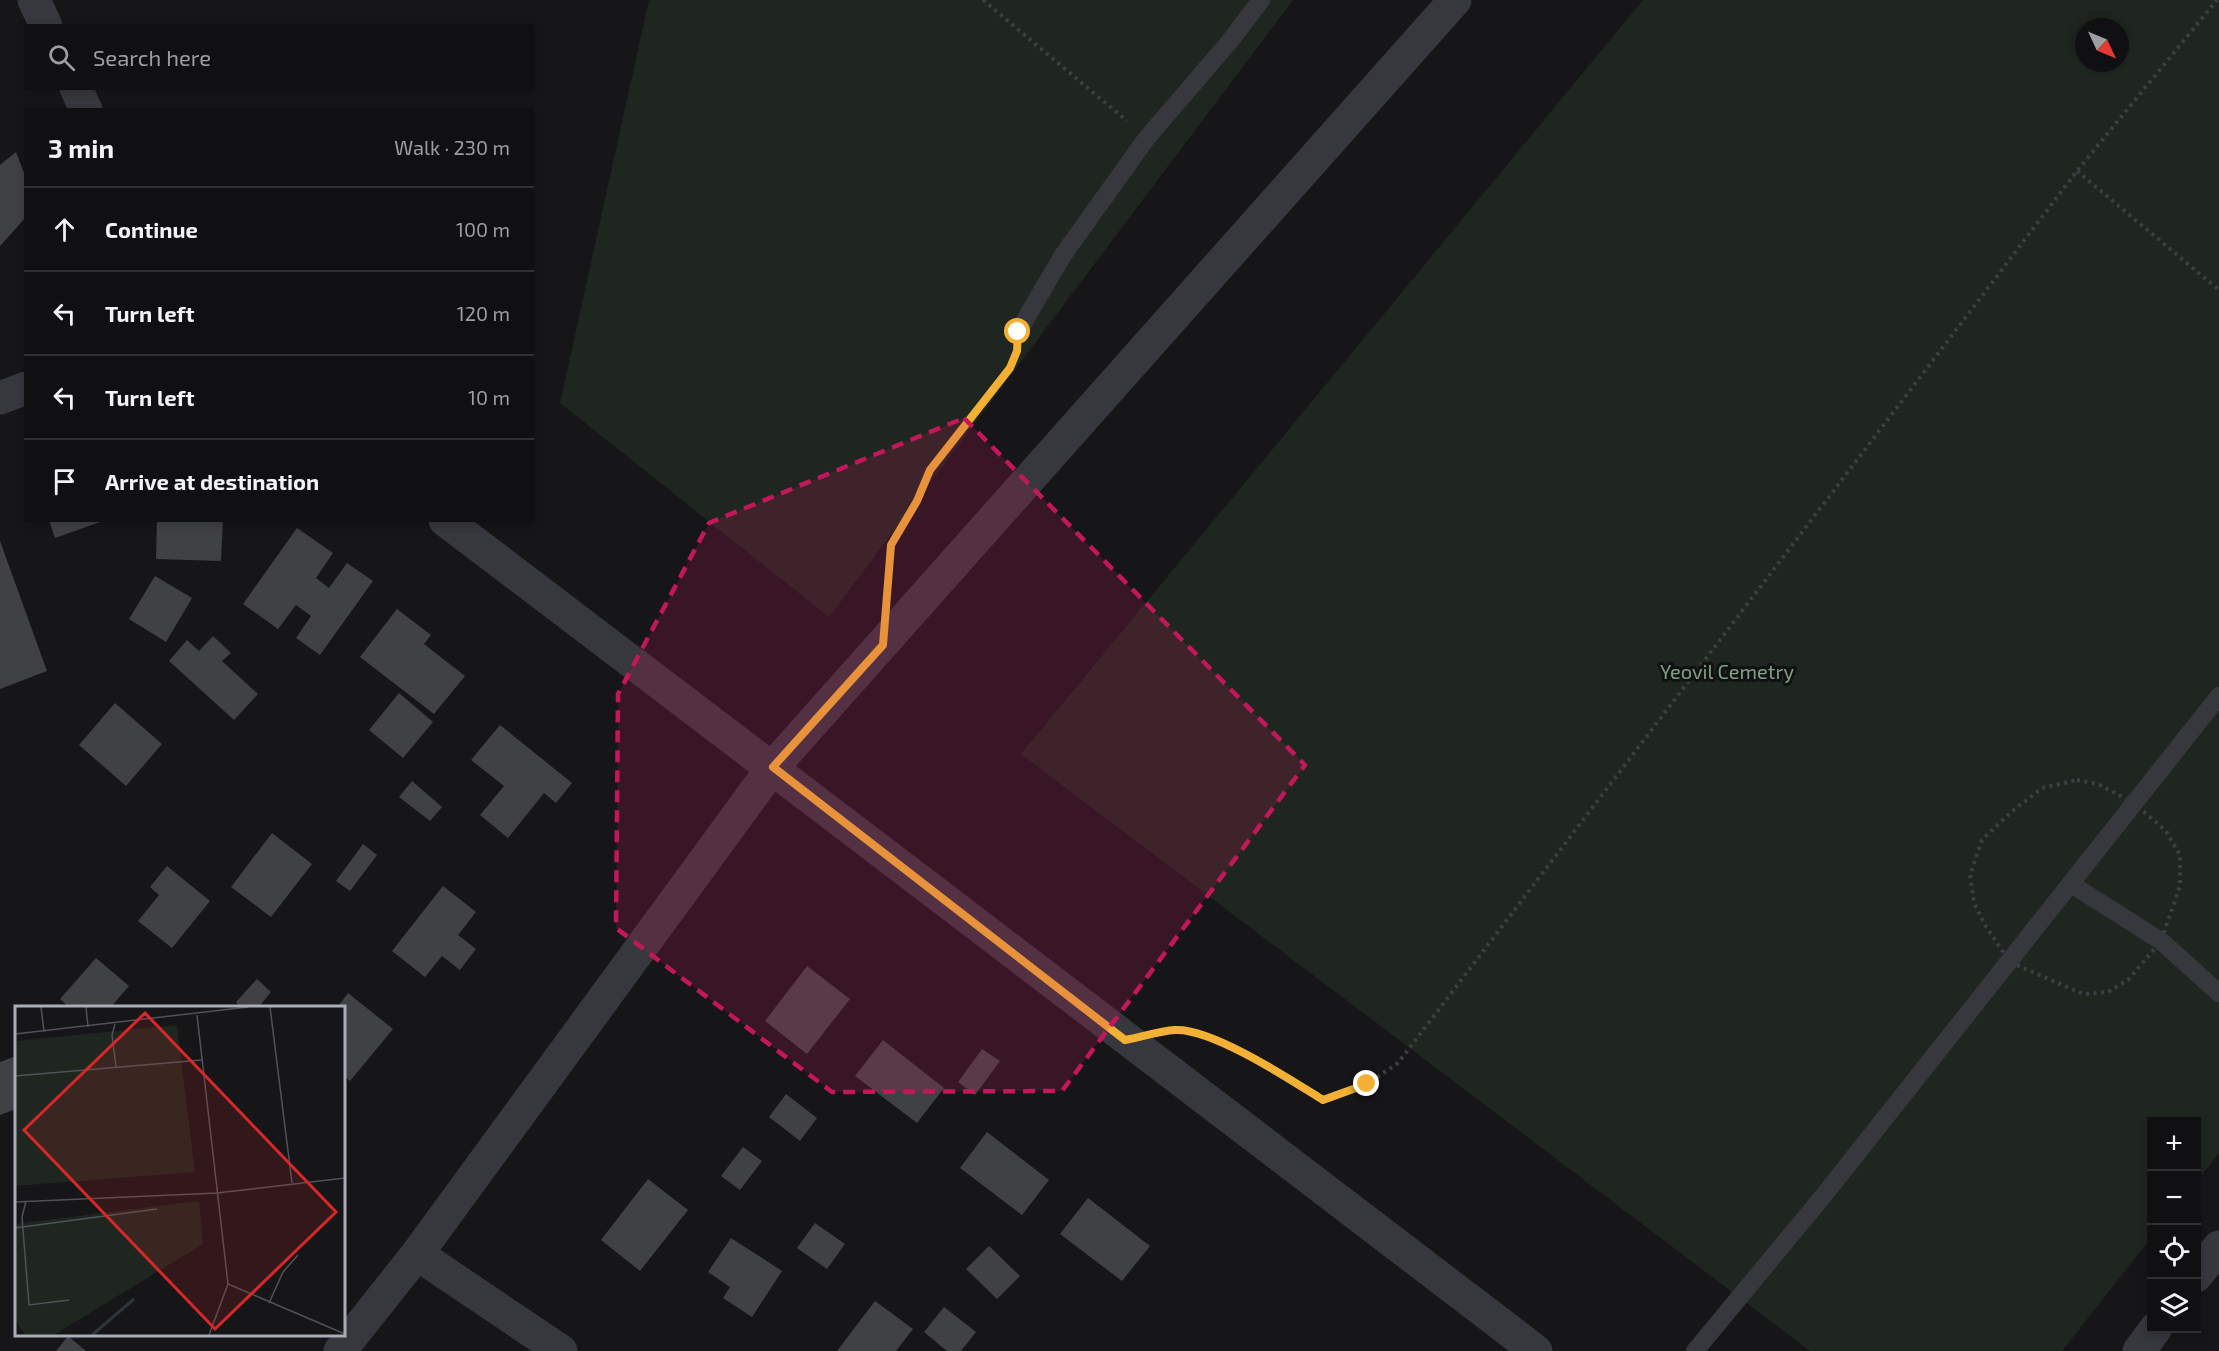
<!DOCTYPE html>
<meta charset="utf-8">
<style>
:root{--surface:#101012;--page:#19191b;--text:#f1f3f6;--muted:#9c9d9f;--line:#303032}
body{margin:0;font-family:"Exo 2",sans-serif;background:var(--page);color:var(--text)}
.controls{position:absolute;right:18px;bottom:18px;display:grid;overflow:hidden;border-radius:0px;box-shadow:0 3px 9px #0003}
.controls button{width:54px;height:54px;display:grid;place-items:center;padding:0;border:0;border-bottom:2px solid var(--line);background:var(--surface);color:var(--text);font:30px sans-serif}
.compass{position:absolute;left:2075px;top:18px;width:54px;height:54px;border-radius:50%;background:var(--surface);box-shadow:0 3px 9px #0003;rotate:134deg}
.stop{position:absolute;width:18px;height:18px;margin:-14px;border:4px solid #f2b134;border-radius:50%;background:#fff}
.stop.end{background:#f2b134;border-color:#fff;box-shadow:0 2px 6px #0008}
.list{margin:0;padding:0;list-style:none}
h2{display:flex;justify-content:space-between;align-items:center;height:78px;margin:0;padding:0 24px;font-size:26px}
h2 small{font-size:20px;font-weight:400;color:var(--muted)}
.list li{display:grid;grid-template-columns:39px 1fr auto;gap:18px;align-items:center;box-sizing:border-box;height:84px;padding:0 24px;border-top:2px solid var(--line)}
.list b{display:block;font-size:22px;white-space:nowrap}
.list em{font-size:20px;font-style:normal;color:var(--muted)}
.icon{flex:none;width:33px;height:33px;fill:none;stroke:currentColor;stroke-width:2;stroke-linecap:round;stroke-linejoin:round}
.map{position:relative;flex:none;width:2219px;height:1351px;overflow:hidden}
.search{position:absolute;background:var(--surface);box-shadow:0 3px 9px #0003;left:24px;top:24px;width:510px;height:66px;display:flex;align-items:center;gap:15px;box-sizing:border-box;padding:0 21px;border-radius:0px;color:var(--muted);font-size:22px}
.panel{position:absolute;background:var(--surface);box-shadow:0 3px 9px #0003;left:24px;top:108px;width:510px;height:414px;border-radius:0px}
.map>svg:first-child{display:block}
.green{fill:#1e261f;fill-rule:evenodd}
.building{fill:#404145}
.lines{fill:none;stroke-linecap:round;stroke-linejoin:round}
.path{stroke:#3d3f44;stroke-width:4;stroke-dasharray:3 4.5;stroke-linecap:butt}
.service{stroke:#37383d;stroke-width:18}
.minor{stroke:#37383d;stroke-width:33}
.tertiary{stroke:#37383d;stroke-width:33}
.route{stroke:#f2b134;stroke-width:8}
.marked{fill:#c2185b;fill-opacity:0.2;stroke:#c2185b;stroke-width:4.5;stroke-dasharray:12 8;stroke-linejoin:round}
.labels{text-anchor:middle;stroke-width:6;stroke-linejoin:round;paint-order:stroke}
.park-label{font-size:20px;fill:#7fa381;stroke:#111113}
.inset-river{fill:none;stroke:#2c353c;stroke-width:3}
.inset-road{fill:none;stroke:#505258;stroke-width:1.5}
.view{fill:#d62828;fill-opacity:0.15;stroke:#d62828;stroke-width:3}
.inset-edge{fill:none;stroke:#a8adb8;stroke-width:3}
</style>
<div class="map">
<svg width="2219" height="1351" viewBox="0 0 2219 1351">
<rect width="100%" height="100%" fill="#161618"/>
<path class="green" d="M649 0H1293L829 617 560 403Z
M1643 0H2219V1153L2197 1181 2196 1122H2152L2151 1238 2062 1351H1810L1021 754ZM2084 27H2120V63H2084Z"/>
<path class="building" d="M16 152 26 178V217L0 246V165Z
M49 520H103V521L55 538Z
M157 520H223L221 561 156 559Z
M297 528 333 553 316 578 329 588 347 563 373 581 320 655 296 638 311 616 296 605 278 629 243 604Z
M0 541 47 671 0 689Z
M155 576 192 598 166 642 129 619Z
M397 609 431 635 424 644 465 676 434 714 360 657Z
M213 636 231 653 222 661 258 694 234 720 169 661 187 640 199 651Z
M399 693 433 722 403 758 369 730Z
M115 703 162 744 126 786 79 745Z
M500 725 572 783 556 803 544 793 508 838 480 815 504 786 471 760Z
M412 781 442 807 430 821 399 797Z
M272 833 312 864 271 917 231 887Z
M363 844 377 855 350 891 336 881Z
M167 866 210 901 172 948 138 921 159 895 150 887Z
M443 886 476 912 458 935 476 949 460 970 442 956 425 977 392 951Z
M96 958 129 986 110 1008H70L60 999Z
M807 966 850 999 807 1054 765 1021Z
M257 979 271 992 258 1008H241L236 1002Z
M348 993 393 1029 350 1081 344 1076V1008H337Z
M883 1040 944 1088 917 1123 855 1076Z
M982 1049 1000 1061 975 1095 958 1082Z
M16 1056V1109L0 1115V1062Z
M786 1094 817 1118 800 1141 769 1117Z
M987 1132 1049 1180 1022 1215 960 1168Z
M743 1147 762 1161 740 1190 721 1176Z
M648 1179 688 1210 640 1271 601 1240Z
M1088 1198 1150 1246 1122 1281 1060 1234Z
M815 1223 845 1244 827 1269 797 1248Z
M731 1238 782 1271 752 1317 723 1298 730 1287 708 1272Z
M989 1246 1020 1276 997 1299 966 1269Z
M875 1301 913 1329 896 1351H837Z
M944 1307 976 1332 961 1351H947L924 1332Z
M68 1336 86 1351H56Z"/>
<g class="lines">
<path class="path" d="M983 0 1127 121
M2077 171 2219 290
M888 584 891 545 917 501 930 470 1010 367 1014 357
M2077 780 2098 784 2134 803 2166 831 2180 855V886L2161 941 2128 980 2108 992 2083 994 2010 962 1985 925 1974 903 1970 875 1982 840 2011 812 2042 788Z
M1174 1031C1218 1031 1286 1076 1323 1100L1367 1084 1398 1063 2077 171 2217 0"/>
<path class="service" d="M1018 332 1063 255 1146 139 1230 41 1261 0
M2071 884 2161 941 2219 993
M1695 1351 1824 1195 2219 696"/>
<path class="minor" d="M34 0 46 26
M76 88 86 110
M0 398 26 388
M445 520C810 795 1172 1075 1536 1351
M417 1254 561 1351
M2196 1276 2219 1247
M2139 1351 2156 1328"/>
<path class="tertiary" d="M340 1351 417 1254 773 767 1455 0"/>
</g>
<g class="lines">
<path class="route" d="M1018 332 1017 351 1010 368 930 470 917 501 891 545 883 645 773 767 1125 1040C1142 1037 1159 1031 1175 1030 1212 1028 1291 1080 1323 1100L1367 1084"/>
</g>
<path class="marked" d="M964 418 1305 765 1062 1091 832 1092 616 928 618 694 709 523Z"/>
<g class="labels">
<g class="park-label">
<text x="1727" y="679">Yeovil Cemetry</text>
</g>
</g>
<g transform="translate(15 1006)">
<rect width="330" height="330" fill="#161618"/>
<path d="M162 19 180 166 0 180V35ZM184 195 188 238 39 329H10L0 314V218Z" fill="#1e261f"/>
<path class="inset-river" d="M77 329 119 293"/>
<path class="inset-road" d="M26 1 29 26M71 1 73 21M255 1 277 177M182 9 213 278 330 328M100 18 97 29 101 61M0 28 233 1M0 70 187 54M11 195 7 211 14 299 54 294M0 196 202 187 330 172M0 222 142 203M254 297 268 266 283 249M194 329 213 278"/>
<path class="view" d="M130 7 321 206 200 323 9 124Z"/>
<rect width="330" height="330" class="inset-edge"/>
</g>
</svg>
<div class="controls">
<button>+</button>
<button>−</button>
<button><svg class="icon" aria-label="locate" viewBox="0 0 24 24"><circle cx="12" cy="12" r="6"/><path d="M12 2v4M12 18v4M2 12h4M18 12h4"/></svg></button>
<button><svg class="icon" aria-label="layers" viewBox="0 0 24 24"><path d="M12 4l9 5-9 5-9-5zM3 14l9 5 9-5"/></svg></button>
</div>
<svg class="compass" viewBox="-18 -18 36 36"><path d="M0-13l5 13h-10z" fill="#e53935"/><path d="M0 13l5-13h-10z" fill="#9c9d9f"/></svg>
<div class="stop" style="left:1018px;top:332px"></div>
<div class="stop end" style="left:1367px;top:1084px"></div>
<div class="search"><svg class="icon" aria-label="search" viewBox="0 0 24 24"><circle cx="10" cy="10" r="6"/><path d="M15 15l6 6"/></svg>Search here</div>
<section class="panel">
<h2>3 min<small>Walk · 230 m</small></h2>
<ul class="list">
<li><svg class="icon" aria-label="ahead" viewBox="0 0 24 24"><path d="M12 20V5M6 11l6-6 6 6"/></svg><div><b>Continue</b></div><em>100 m</em></li>
<li><svg class="icon" aria-label="left" viewBox="0 0 24 24"><path d="M17 20v-9H6M10 6l-5 5 5 5"/></svg><div><b>Turn left</b></div><em>120 m</em></li>
<li><svg class="icon" aria-label="left" viewBox="0 0 24 24"><path d="M17 20v-9H6M10 6l-5 5 5 5"/></svg><div><b>Turn left</b></div><em>10 m</em></li>
<li><svg class="icon" aria-label="arrive" viewBox="0 0 24 24"><path d="M6 21V4h12l-3 4 3 4H6"/></svg><div><b>Arrive at destination</b></div></li>
</ul>
</section>
</div>
